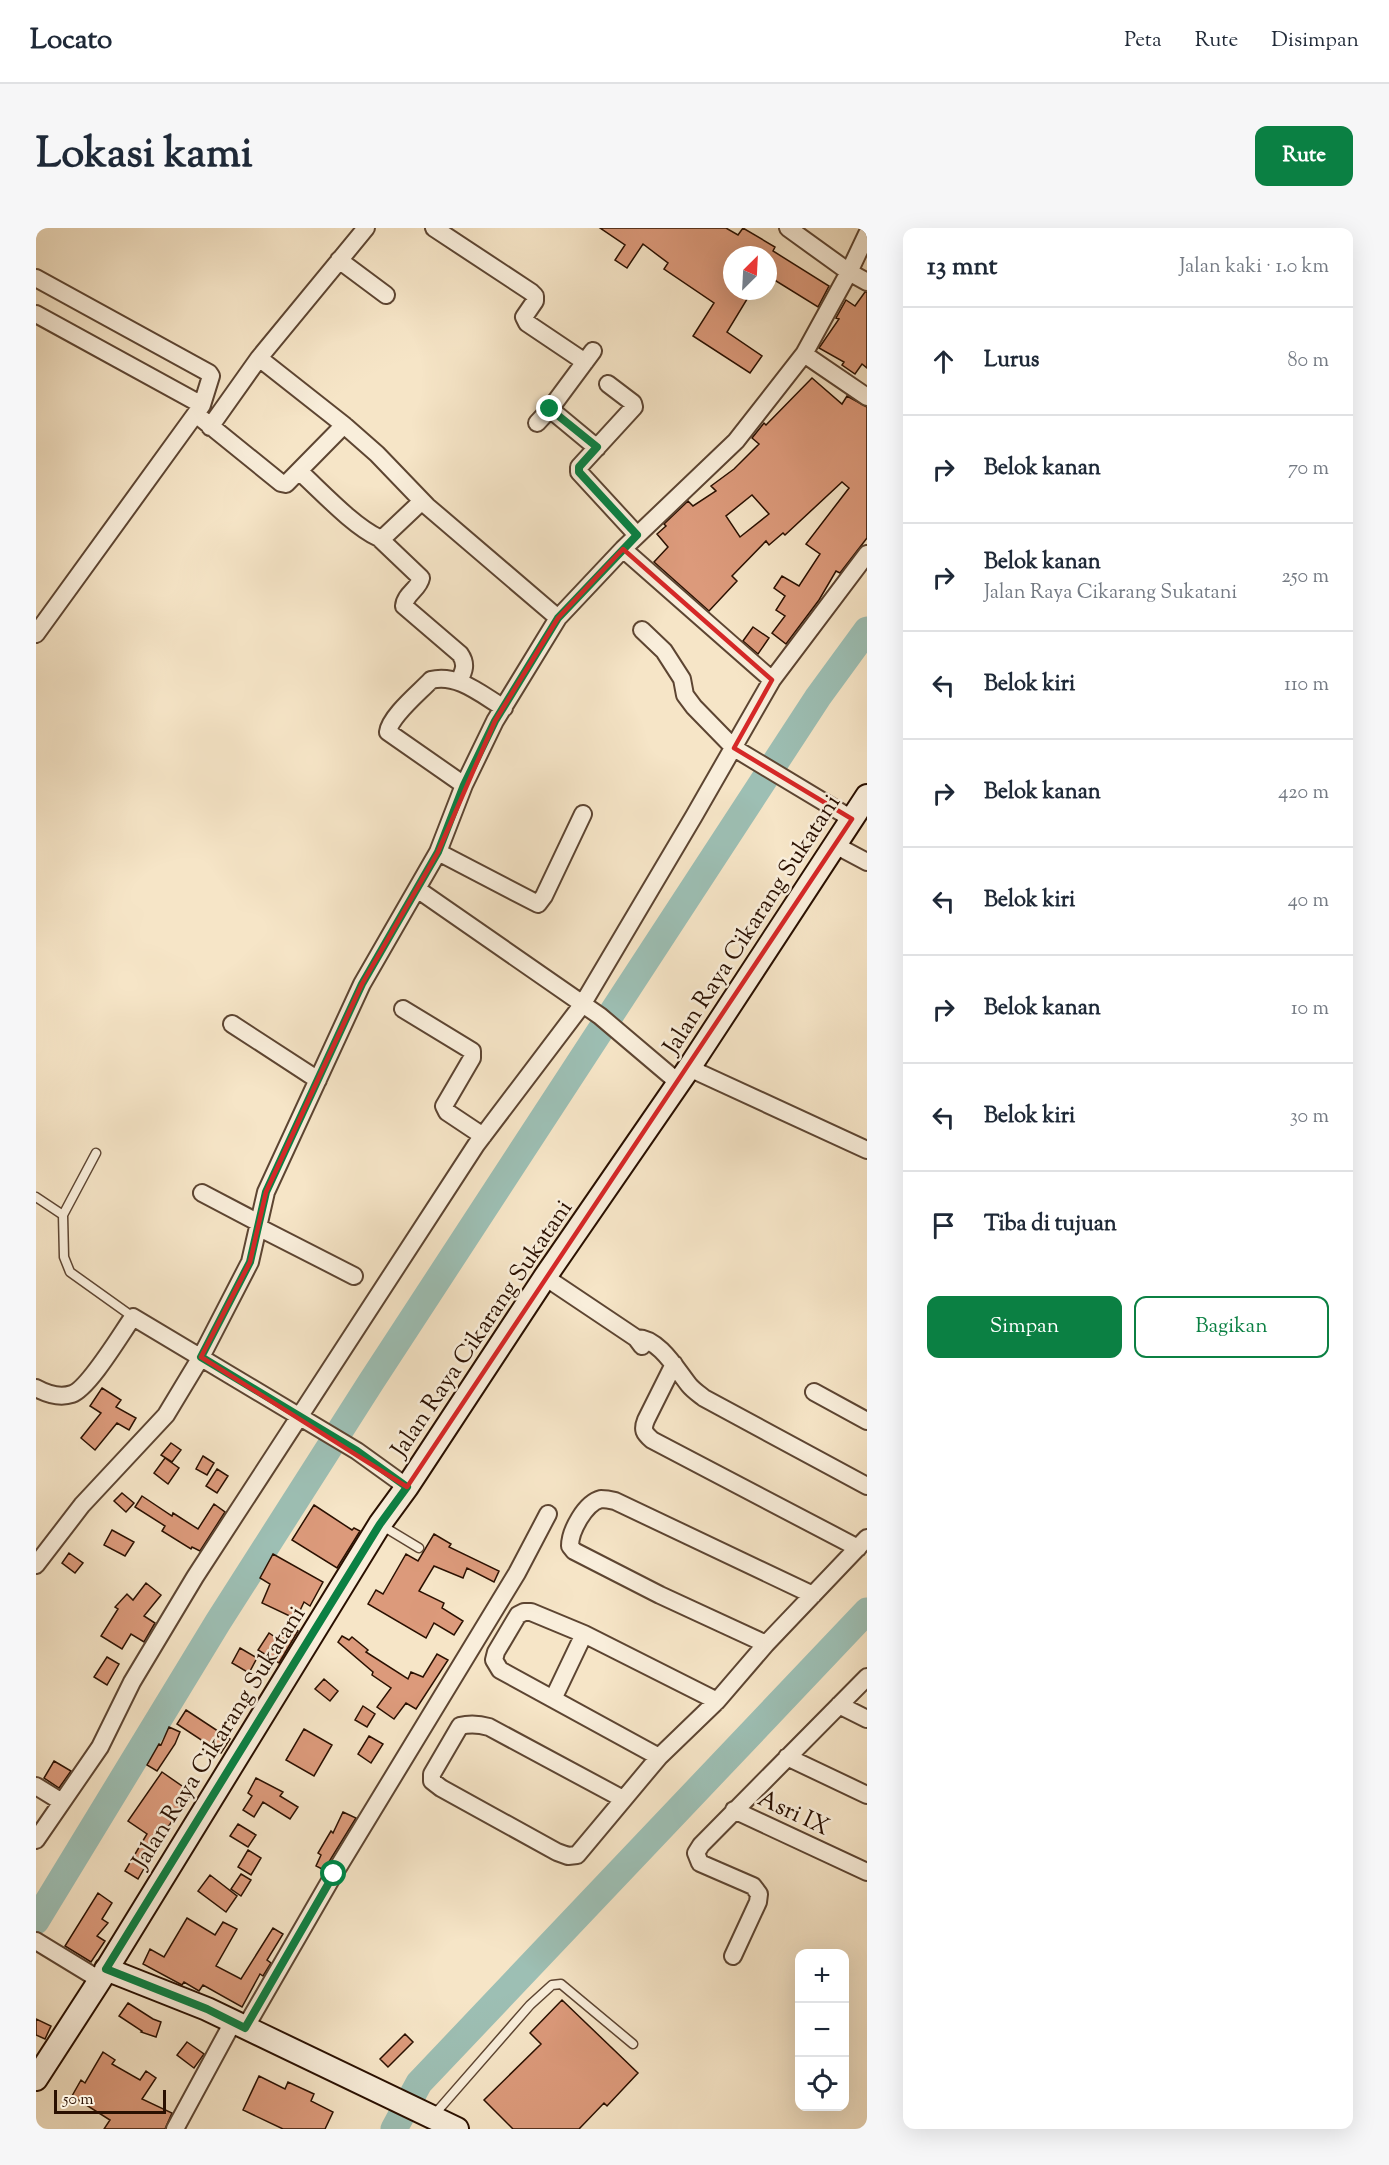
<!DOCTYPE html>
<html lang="id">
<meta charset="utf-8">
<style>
:root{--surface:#fff;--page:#f6f6f7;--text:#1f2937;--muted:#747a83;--line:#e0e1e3;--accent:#0b8043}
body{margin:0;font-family:"Sorts Mill Goudy",serif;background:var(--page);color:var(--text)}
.controls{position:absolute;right:18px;bottom:18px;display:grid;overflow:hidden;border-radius:12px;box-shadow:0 6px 24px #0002}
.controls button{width:54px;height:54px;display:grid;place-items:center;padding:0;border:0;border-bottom:2px solid var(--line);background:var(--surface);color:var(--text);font:30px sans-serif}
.compass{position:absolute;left:687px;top:18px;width:54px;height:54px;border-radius:50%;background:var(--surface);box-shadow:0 6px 24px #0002;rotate:24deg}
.scale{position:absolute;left:18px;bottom:15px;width:112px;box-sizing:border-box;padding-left:6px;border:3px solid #2a1001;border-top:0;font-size:16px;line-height:21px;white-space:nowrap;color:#2a1001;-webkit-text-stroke:4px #f9eedb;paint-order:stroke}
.stop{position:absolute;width:18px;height:18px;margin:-14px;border:4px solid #0b8043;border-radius:50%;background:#fff}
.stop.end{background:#0b8043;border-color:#fff;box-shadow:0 2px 6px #0008}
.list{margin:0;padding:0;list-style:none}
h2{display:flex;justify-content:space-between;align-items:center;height:78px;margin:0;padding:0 24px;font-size:26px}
h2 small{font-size:20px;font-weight:400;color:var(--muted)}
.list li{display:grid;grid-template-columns:39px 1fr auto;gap:18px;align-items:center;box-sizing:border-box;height:108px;padding:0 24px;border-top:2px solid var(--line)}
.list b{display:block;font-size:22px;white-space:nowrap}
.list p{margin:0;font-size:20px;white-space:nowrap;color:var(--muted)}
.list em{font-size:20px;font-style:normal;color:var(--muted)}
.actions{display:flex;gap:12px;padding:18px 24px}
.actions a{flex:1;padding:14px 0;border:2px solid var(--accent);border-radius:12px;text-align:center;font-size:21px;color:var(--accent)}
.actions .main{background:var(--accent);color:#fff}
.icon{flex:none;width:33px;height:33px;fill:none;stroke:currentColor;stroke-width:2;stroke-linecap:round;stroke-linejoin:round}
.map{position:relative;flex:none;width:831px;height:1901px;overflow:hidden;border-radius:12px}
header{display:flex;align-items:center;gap:36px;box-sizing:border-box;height:84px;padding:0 30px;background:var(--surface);border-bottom:2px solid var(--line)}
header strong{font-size:28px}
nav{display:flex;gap:33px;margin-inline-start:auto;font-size:21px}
.intro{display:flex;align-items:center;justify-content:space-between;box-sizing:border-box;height:144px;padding:0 36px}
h1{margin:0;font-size:42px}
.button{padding:15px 27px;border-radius:12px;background:var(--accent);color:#fff;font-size:21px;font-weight:700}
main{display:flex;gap:36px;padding:0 36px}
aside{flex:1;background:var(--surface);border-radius:12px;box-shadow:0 6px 24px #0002}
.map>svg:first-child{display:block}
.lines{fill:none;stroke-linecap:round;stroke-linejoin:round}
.river{stroke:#9dbfb4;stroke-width:27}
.building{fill:#dc9a7b;stroke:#2a1001;stroke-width:1.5;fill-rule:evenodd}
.lane-casing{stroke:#5d4532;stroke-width:11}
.street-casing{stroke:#5d4532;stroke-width:20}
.secondary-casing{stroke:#2a1001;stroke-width:26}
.lane{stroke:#f9eedb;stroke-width:8}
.street{stroke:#f9eedb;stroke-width:16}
.secondary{stroke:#f9eedb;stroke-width:22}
.route{stroke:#0b8043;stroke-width:8}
.marked{fill:none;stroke:#d62828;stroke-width:4.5;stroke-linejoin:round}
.labels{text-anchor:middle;stroke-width:5;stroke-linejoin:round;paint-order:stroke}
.street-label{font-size:24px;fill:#2a1001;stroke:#f9eedb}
</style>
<header>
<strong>Locato</strong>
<nav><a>Peta</a><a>Rute</a><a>Disimpan</a></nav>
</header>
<div class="intro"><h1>Lokasi kami</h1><a class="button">Rute</a></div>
<main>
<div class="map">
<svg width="831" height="1901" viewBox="0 0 831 1901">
<rect width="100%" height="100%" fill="#f6e5c7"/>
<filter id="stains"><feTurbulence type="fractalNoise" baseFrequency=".00333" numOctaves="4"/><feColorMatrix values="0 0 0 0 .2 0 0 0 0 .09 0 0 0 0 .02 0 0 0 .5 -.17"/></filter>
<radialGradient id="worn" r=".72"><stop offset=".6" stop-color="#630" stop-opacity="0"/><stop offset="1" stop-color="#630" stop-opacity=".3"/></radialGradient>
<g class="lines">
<path class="river" d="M0 1693 182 1394 335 1154 782 469 831 402
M358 1901 383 1855 831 1383"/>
</g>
<path class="building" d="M564 0H690L702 7 707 0 739 19 737 23 793 58 782 79 732 48V27H722L711 21 708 27H696V63H716L691 104 726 128 714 145 657 108 678 75 628 41 632 35 607 16 591 40 579 32 589 17Z
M829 64H831V140L826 136 819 146 806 137 808 134 783 120 803 91 800 90 810 72 819 78Z
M776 150 806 176 811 168 831 179V310L804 345 800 343 783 372 750 416 736 405 749 388 740 382 749 368 738 360 746 348 763 358 784 326 770 316 813 260 806 254 749 307 747 305 733 317 730 313 696 348 701 353 673 383 618 334 632 319 621 306 630 298 628 296 652 273 657 278 680 263 675 258 698 241 723 216 716 210 728 195 730 197ZM716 267 733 286 704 309 690 288Z
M717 399 733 410 722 426 707 413Z
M66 1160 85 1172 80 1179 100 1190 93 1202 81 1195 59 1222 45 1210 65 1185 54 1178Z
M135 1215 145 1222 136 1234 125 1227Z
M167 1228 178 1235 171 1247 160 1241Z
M129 1230 143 1240 132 1256 118 1245Z
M181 1241 192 1248 181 1265 170 1258Z
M86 1265 98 1275 90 1284 78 1273Z
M106 1268 136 1288 137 1285 162 1301 178 1276 189 1284 164 1323 156 1319 155 1321 126 1303 129 1298 99 1279Z
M278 1277 316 1302 318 1300 324 1303 301 1340 256 1312Z
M76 1302 98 1314 89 1328 68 1317Z
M398 1306 415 1316 413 1319 463 1343 458 1354 431 1340 427 1350 398 1338 383 1363 408 1375 406 1380 427 1393 418 1407 398 1395 390 1410 332 1376 340 1362 347 1366 370 1326 382 1333Z
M33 1325 47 1335 39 1345 26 1335Z
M237 1326 287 1354 274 1378 268 1374 260 1391 226 1375 234 1356 224 1350Z
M110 1355 125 1367 108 1388 119 1395 108 1414 95 1406 86 1421 65 1408 82 1381 79 1379 91 1366 97 1372Z
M250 1396 262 1403 243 1435 222 1422 233 1405 242 1411Z
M306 1408 313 1412 316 1409 332 1422 330 1424 372 1451 375 1444 387 1449 401 1426 412 1432 380 1481 370 1475 358 1491 341 1479 355 1460 336 1447 337 1444 302 1414Z
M204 1420 221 1430 213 1445 196 1435Z
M71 1429 83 1436 71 1457 58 1449Z
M288 1451 302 1463 294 1473 279 1461Z
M327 1478 339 1486 331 1499 319 1492Z
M150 1482 194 1511 185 1525 141 1496Z
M133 1499 144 1504 139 1516 121 1543 111 1537 123 1516 125 1517Z
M268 1501 296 1517 278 1548 250 1532Z
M333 1508 347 1516 335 1535 322 1526Z
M18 1533 35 1543 23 1560 8 1550Z
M126 1544 156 1565 132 1599 127 1596 120 1607 124 1610 119 1617 121 1618 102 1651 89 1643 111 1606 92 1593Z
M220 1550 247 1564 244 1568 262 1579 254 1591 227 1574 218 1589 207 1582 216 1568 212 1565Z
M307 1584 320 1590 288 1642 280 1638 285 1627 282 1625 295 1603 297 1605Z
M202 1596 220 1607 212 1619 194 1608Z
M212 1622 225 1630 215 1647 202 1639Z
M205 1646 215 1652 205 1668 195 1661Z
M174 1647 201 1668 190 1684 162 1663Z
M62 1665 76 1675 66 1691 72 1695 61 1708 69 1713 55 1734 29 1718Z
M151 1690 179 1707 187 1694 201 1701 180 1738 205 1751 237 1700 247 1706 231 1732 235 1735 227 1748 224 1746 206 1779 167 1757 163 1763 148 1754 146 1757 107 1736 114 1721 128 1729Z
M526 1772 602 1845 571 1878 568 1875 543 1901H477L448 1872 505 1816 494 1805Z
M92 1775 117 1791 125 1794 120 1809 105 1804 106 1803 83 1788Z
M0 1791 15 1798 9 1811 0 1807Z
M369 1806 377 1814 352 1839 344 1831Z
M151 1814 168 1826 158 1840 141 1827Z
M67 1824 79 1832 76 1836 104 1852 110 1843 120 1850 106 1871 136 1885 129 1901H68L74 1892 36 1868 45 1852 49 1855Z
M223 1848 249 1861 252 1854 278 1866 275 1873 297 1884 289 1901H247L207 1882Z"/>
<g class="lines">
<g class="lane-casing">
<path id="lane" d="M0 969 27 987 28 1029 34 1044 97 1089
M27 987 60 925
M345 1297 383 1320
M397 1888 494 1777 516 1757 525 1756 597 1816"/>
</g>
<g class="street-casing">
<path id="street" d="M398 0 495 64 499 68V73L488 89 491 95 549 134
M752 0 813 44 831 54
M303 32 350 67
M0 50 173 145 175 148 166 177 0 406
M0 86 166 177
M768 126 831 169
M223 130 308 197 341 226 391 278 522 390
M572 156 597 175 598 179 543 239V244L601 307
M514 181 561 220
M166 191 245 255 250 256 308 197
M501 195 514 181 557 123
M174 199 223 130 330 0
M263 243C285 263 317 298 343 310L349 308 386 273
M343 310 385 350C383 361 369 366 368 378L424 426C431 436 428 443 423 453
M587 321 736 452
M606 402 628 423 646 451 649 467 658 479 698 520 816 591
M428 557 352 504C354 488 384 464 395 452 421 445 446 467 468 480
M799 617 831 634
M402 624 502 676 508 668 547 586
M381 661 564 788 643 855
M367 781 436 823V830L408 878 411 884 447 908
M196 796 282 852
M653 840 831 922
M166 965 223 995
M222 999 318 1048
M509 1049 600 1110 606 1118
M600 1110C622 1109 641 1142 653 1157 657 1162 663 1166 668 1170L831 1258
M638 1136 610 1192C606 1202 608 1205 616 1212L822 1320
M0 1160C11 1166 24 1170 36 1166 53 1160 85 1106 97 1089L321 1223 371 1259
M778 1164 831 1193
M0 1337 46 1277 130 1187 165 1129 214 1034 230 964 326 756 402 624 428 557 459 493 522 390 587 321 700 213 768 126 813 44 831 6
M548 1406 517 1471 464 1442 458 1432 460 1424 482 1387 488 1384H495L548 1406 681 1473
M730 1416 624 1367 538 1323 534 1318C534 1303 549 1275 565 1271 569 1271 575 1272 579 1273L777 1367
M517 1471 623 1529
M803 1477 831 1491
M751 1529 831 1567
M0 1558 26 1574
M587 1571 453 1499C443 1496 435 1495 424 1498L396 1546V1553L405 1560 521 1624 532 1628 541 1627 623 1529 681 1473 730 1416 831 1310
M698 1582 831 1644
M0 1612 64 1519 96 1454 159 1349 440 917 546 777 658 588 736 452 831 326
M0 1713 64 1752
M697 1728 722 1674 723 1666 717 1658 664 1635 660 1625 665 1617 831 1449
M209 1800 298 1646 481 1345 512 1286
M139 1901 197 1794"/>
</g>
<g class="secondary-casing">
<path id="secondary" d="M70 1741 171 1781 421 1901
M0 1851 64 1752 344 1296 371 1259 509 1049 653 840 831 568"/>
</g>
<use href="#lane" class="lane"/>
<use href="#street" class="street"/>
<use href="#secondary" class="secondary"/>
</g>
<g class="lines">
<path class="route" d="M298 1646 209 1800 171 1781 70 1741 344 1296 371 1259 321 1223 165 1129 214 1034 230 964 326 756 402 624 428 557 459 493 522 390 601 307 543 244V239L561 219 514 181"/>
</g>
<path class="marked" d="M587 321 736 452 698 520 816 591 371 1259 165 1129 214 1034 230 964 326 756 402 624 459 493 522 390Z"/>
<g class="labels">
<g class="street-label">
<text transform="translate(715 696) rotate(-57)" y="8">Jalan Raya Cikarang Sukatani</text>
<text transform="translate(445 1100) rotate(-56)" y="8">Jalan Raya Cikarang Sukatani</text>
<text transform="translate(182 1509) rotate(-58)" y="8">Jalan Raya Cikarang Sukatani</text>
<text transform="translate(758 1584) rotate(25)" y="8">Asri IX</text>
</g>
</g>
<rect width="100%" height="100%" filter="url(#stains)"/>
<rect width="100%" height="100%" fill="url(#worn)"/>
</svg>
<div class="controls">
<button>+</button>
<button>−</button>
<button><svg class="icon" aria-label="locate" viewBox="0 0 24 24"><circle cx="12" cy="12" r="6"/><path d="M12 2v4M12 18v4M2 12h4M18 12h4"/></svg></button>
</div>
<svg class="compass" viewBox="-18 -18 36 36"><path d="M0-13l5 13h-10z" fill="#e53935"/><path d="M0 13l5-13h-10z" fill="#747a83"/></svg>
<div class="scale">50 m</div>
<div class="stop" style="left:298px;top:1646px"></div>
<div class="stop end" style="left:514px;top:181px"></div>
</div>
<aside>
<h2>13 mnt<small>Jalan kaki · 1.0 km</small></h2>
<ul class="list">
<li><svg class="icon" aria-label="ahead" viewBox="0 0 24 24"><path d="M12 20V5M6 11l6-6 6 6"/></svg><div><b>Lurus</b></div><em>80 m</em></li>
<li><svg class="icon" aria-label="right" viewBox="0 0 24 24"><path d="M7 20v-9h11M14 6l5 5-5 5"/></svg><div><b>Belok kanan</b></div><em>70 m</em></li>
<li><svg class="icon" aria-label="right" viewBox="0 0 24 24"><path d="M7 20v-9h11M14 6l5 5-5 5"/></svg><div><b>Belok kanan</b><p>Jalan Raya Cikarang Sukatani</p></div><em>250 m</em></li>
<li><svg class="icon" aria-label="left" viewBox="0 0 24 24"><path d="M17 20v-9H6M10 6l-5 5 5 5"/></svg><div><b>Belok kiri</b></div><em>110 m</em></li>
<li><svg class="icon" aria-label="right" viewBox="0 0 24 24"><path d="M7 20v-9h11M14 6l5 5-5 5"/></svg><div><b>Belok kanan</b></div><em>420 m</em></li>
<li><svg class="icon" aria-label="left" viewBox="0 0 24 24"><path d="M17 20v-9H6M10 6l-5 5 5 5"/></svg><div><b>Belok kiri</b></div><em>40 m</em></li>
<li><svg class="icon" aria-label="right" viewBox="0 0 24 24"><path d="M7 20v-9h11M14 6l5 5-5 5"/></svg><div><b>Belok kanan</b></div><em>10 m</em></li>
<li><svg class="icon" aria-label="left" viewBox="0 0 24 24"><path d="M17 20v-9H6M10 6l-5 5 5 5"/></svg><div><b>Belok kiri</b></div><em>30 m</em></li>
<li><svg class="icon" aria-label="arrive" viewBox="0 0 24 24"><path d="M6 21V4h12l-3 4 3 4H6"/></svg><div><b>Tiba di tujuan</b></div></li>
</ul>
<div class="actions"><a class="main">Simpan</a><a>Bagikan</a></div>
</aside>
</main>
